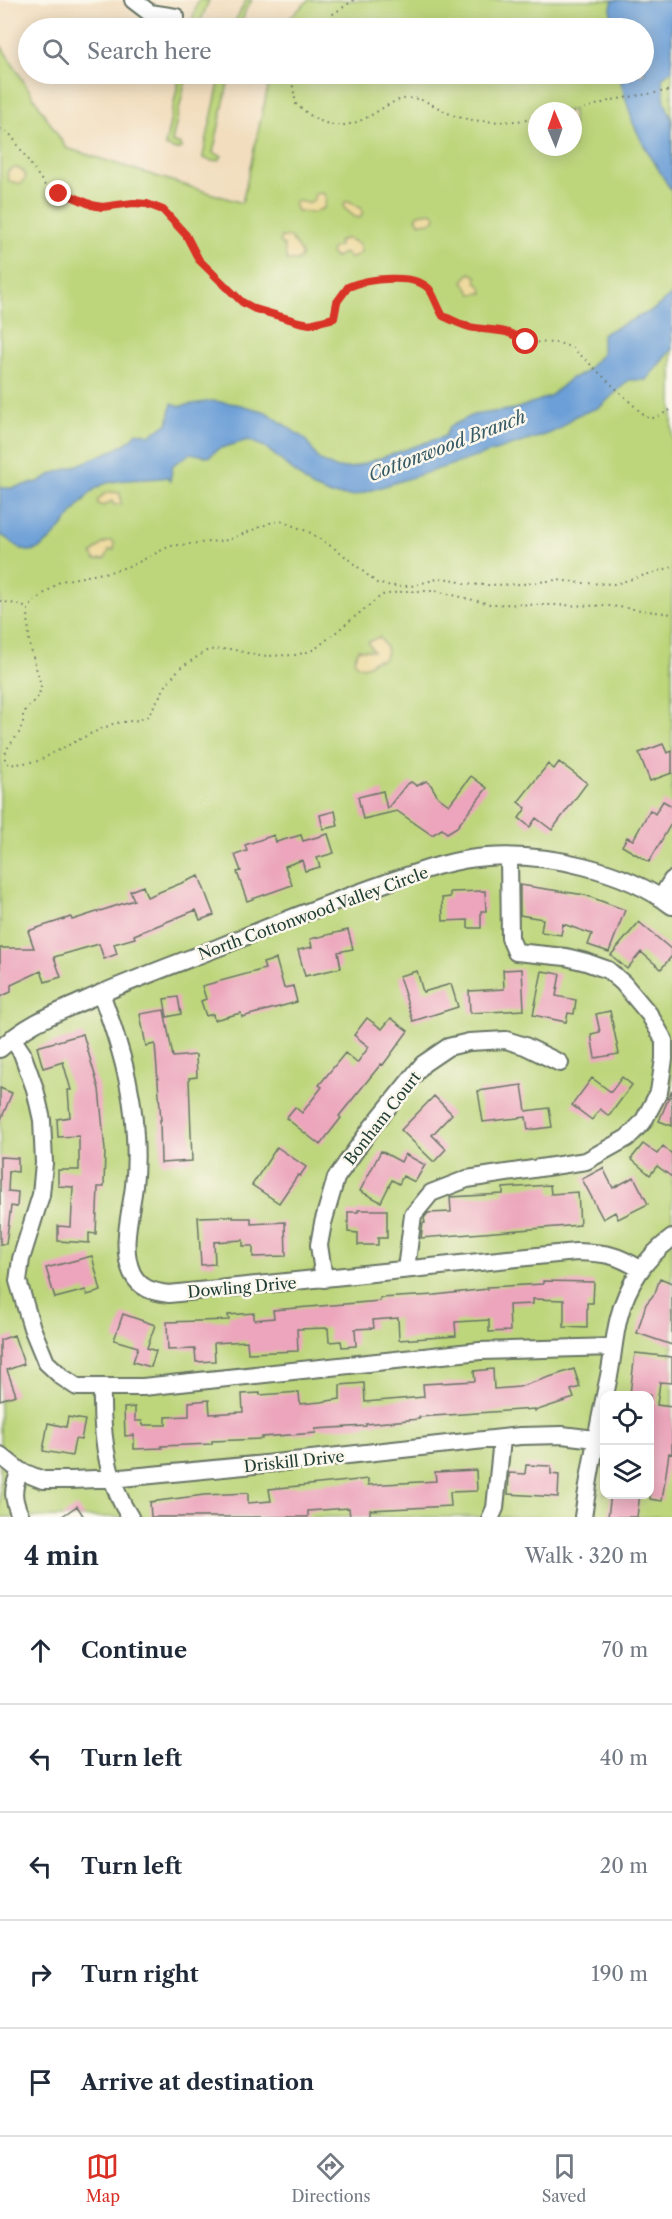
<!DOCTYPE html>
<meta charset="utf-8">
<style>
:root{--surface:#fff;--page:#f2f2f3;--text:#1f2937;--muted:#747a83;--line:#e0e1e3;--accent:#d93025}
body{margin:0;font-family:"Libre Caslon Text",serif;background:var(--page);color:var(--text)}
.controls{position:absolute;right:18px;bottom:18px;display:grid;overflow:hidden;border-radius:12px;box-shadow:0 3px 15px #0003}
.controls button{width:54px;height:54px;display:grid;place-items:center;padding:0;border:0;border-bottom:2px solid var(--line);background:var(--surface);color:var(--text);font:30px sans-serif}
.compass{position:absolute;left:528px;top:102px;width:54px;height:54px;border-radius:50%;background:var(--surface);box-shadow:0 3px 15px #0003;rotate:358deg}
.stop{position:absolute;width:18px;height:18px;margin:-14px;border:4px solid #d93025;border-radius:50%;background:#fff}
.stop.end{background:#d93025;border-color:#fff;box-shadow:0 2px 6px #0008}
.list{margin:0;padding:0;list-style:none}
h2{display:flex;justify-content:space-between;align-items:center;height:78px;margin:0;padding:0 24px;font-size:26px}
h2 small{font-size:20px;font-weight:400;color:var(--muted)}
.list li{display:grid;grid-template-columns:39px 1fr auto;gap:18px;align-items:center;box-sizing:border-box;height:108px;padding:0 24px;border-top:2px solid var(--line)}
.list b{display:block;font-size:22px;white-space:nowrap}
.list em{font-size:20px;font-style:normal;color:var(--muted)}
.icon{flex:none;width:33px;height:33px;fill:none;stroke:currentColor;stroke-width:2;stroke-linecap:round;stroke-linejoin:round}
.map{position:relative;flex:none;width:672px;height:1517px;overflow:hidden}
.search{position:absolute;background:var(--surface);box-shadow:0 3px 15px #0003;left:18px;right:18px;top:18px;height:66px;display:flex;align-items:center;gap:15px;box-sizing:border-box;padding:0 21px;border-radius:33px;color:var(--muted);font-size:22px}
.sheet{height:618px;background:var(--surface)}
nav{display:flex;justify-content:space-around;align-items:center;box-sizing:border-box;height:84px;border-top:2px solid var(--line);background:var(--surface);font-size:16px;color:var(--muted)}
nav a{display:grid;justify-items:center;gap:3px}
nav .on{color:var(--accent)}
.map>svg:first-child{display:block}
.green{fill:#bdd67c;stroke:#6e8a58;stroke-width:1.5;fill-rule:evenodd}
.sand{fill:#eeda9e;stroke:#868c69;stroke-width:1.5}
.water{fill:#6c9fd7;stroke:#466e86;stroke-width:1.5}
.building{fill:#eca5bc}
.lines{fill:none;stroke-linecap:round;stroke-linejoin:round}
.minor-casing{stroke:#697565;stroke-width:20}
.path{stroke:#697565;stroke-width:2;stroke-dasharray:1.5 4.5;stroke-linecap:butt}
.minor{stroke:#fff;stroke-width:16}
.route{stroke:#d93025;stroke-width:8}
.labels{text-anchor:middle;stroke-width:5;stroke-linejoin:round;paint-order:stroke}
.street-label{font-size:16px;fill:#1f3d34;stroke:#fbf7ec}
.water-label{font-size:18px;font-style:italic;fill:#365a65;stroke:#fbf7ec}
</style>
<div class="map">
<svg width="672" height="1517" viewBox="0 0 672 1517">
<rect width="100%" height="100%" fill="#fbf7ec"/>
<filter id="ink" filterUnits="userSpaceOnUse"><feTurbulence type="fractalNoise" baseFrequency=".0167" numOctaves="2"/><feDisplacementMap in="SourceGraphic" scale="12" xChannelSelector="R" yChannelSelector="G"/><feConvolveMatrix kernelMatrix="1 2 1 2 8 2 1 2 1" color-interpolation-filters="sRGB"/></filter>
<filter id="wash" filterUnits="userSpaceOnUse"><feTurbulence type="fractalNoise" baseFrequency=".008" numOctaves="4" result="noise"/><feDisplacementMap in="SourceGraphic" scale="24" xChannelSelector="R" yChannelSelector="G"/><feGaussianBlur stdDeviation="1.35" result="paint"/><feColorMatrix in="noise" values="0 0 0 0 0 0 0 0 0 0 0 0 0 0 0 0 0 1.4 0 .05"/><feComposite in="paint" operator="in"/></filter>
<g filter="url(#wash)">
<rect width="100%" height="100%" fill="#f2debf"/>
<path class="green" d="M198 0H209L198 28H190Z
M246 0H252L246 9 240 28H232Z
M309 0H672V1517H0V44L66 148 242 203 271 74H644V28H281L282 25ZM537 111H573V147H537ZM604 1396H650V1494H604Z
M180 74H187L172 142 181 145V148L176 150 165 146Z
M221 74H230L213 153 222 156 219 160 212 161 203 158V156Z"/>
<path class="sand" d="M17 168 23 171 26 177 21 184 9 181 7 173 10 169Z
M320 193 324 194 326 199 324 208 312 213 297 211 294 204 297 201 308 203 314 200 315 194Z
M349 201 362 209V214L360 218 355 217 344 208 345 202Z
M430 212 435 214 436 219 431 222 420 223 416 218 419 214Z
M281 237H290L301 253V257L297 261H287L284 246 280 242Z
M343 239H349L359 244 361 253 351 259 344 253 334 258 331 252 333 248 339 246 338 242Z
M470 273 476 276V281L482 288 483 293 472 294 463 281Z
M109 492 120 493 121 504 114 505 112 501 103 506 98 504V500L104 494Z
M110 541 114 542V550H109L105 559 95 560 92 554 102 544Z
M379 637C385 645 390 650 384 659L373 661 369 665 363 667 357 665 354 660 358 649 373 651 368 642Z"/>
<path class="water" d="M613 0H672V70L662 78 665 102 672 120V192L642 142 633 123 620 79V74H644V28H611V7Z
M672 294V349L646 380H629L600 407 575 416 561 428 548 434 353 496 331 495 312 487 265 447 248 440 218 449 209 457 191 453 173 465 170 481 167 477C148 481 114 477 98 487 77 499 52 553 28 551 17 550 10 538 0 535V488H11L38 482 54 473 73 467 118 448 132 439 137 432 150 435 168 423 172 403 180 406 212 401 237 404 266 412 305 439 319 460 335 468H351L445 436 449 427 473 415 515 409 549 397 570 379 584 373 602 354V334L653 310Z"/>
<g id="blocks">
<path class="building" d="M663 744 667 753 672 751V773L650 781 639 753Z
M559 762 587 783 552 830 536 818 530 827 519 818 526 808 518 802 548 764 554 769Z
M471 776 487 788 457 827 447 833 442 829 432 835 397 811 363 819 358 797 383 791 387 809 406 785 411 782 417 786 426 781 431 785 438 797 449 805Z
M663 801 672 806V822L649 862 622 846 627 837 633 840 650 810 655 814Z
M335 811 338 826 323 829 320 815Z
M328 834 334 853 317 858 320 867 305 871 302 860 285 866 292 885 247 901 237 872 241 871 235 855 247 851 245 845 274 835 276 842 301 835 303 841Z
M199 876 214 915 200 920 196 910 134 935 135 938 114 944 117 954 104 959 99 944 54 957 61 977 45 982 41 971 11 985V992L0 997V948H34L28 931 71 917 72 920 134 900 130 891 143 886 147 897Z
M520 885 585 895 625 910 609 952 588 945 592 934 563 924 561 935 541 932 543 919 520 915Z
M485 891 486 911H481V928H468V920L443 921 442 898 450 897V892Z
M639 922 672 950V956L661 969 641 952 627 969 611 955Z
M348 930 353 949 338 952 341 968 305 976 298 950 312 947 310 939Z
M276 959 284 988 293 986 297 1002 242 1017 241 1013 214 1020 213 1014 206 1016 201 1001 206 999 202 986 265 969 263 963Z
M522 969 524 1010 470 1013 469 991 504 989 503 970Z
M417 971 423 992 451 984 458 1007 413 1021 399 976Z
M542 971 560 974 556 996 576 1000 574 1014 568 1013 566 1022 533 1015Z
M178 997 181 1014 167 1017 164 999Z
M164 1010 173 1057 196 1055 197 1077 189 1078 192 1161 161 1163 160 1120H161L155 1044 146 1046 140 1014Z
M610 1011 619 1054 595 1058 591 1034 600 1032 596 1014Z
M367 1018 382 1029 391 1018 408 1031 383 1065 381 1064 339 1116 341 1118 320 1145 286 1118 295 1107 302 1113 322 1087 319 1085 345 1053 357 1063 369 1047 354 1035Z
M83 1034 99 1089 105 1150 104 1187H98L96 1234 89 1233V1243L58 1241V1226L71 1227 73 1187 58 1186V1170H79V1136L58 1137 57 1119 70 1117 68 1090H71L63 1062 43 1068 37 1047Z
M622 1077 632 1085 609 1116 600 1109 592 1120 572 1105 592 1078 611 1092Z
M522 1085 526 1111 549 1108 552 1127 528 1130 526 1117 483 1122 478 1091Z
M0 1088 12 1093 0 1122Z
M672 1090V1126L659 1121Z
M434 1096 452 1114 432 1135 446 1149 434 1162 401 1130Z
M643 1144 657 1154 663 1146 672 1154V1177L657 1166 650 1175 631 1159Z
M277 1147 306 1167 300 1176 298 1175 279 1203 252 1185Z
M381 1151 401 1162 405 1154 425 1165 415 1182 403 1176 399 1184 392 1180 381 1202 360 1191Z
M0 1157 18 1158V1172L9 1171 8 1191 18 1192 17 1207 11 1206 6 1244H0Z
M603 1168 613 1188 634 1177 648 1204 618 1219 615 1212 603 1219 582 1179Z
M550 1185 551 1194 578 1192 580 1225 421 1238 423 1223H425L424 1218 428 1213 451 1212 450 1197 503 1194V1188Z
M358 1210H387V1238H378V1245H358V1233L348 1232V1212H358Z
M233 1216V1218H251V1224L285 1222 286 1256 253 1257V1246H243V1240L214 1242 215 1264 201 1265 198 1217Z
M92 1256 101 1291 87 1295 86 1290 55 1298 46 1268Z
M660 1278 672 1283V1345L637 1333 646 1304 655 1293Z
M543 1281 594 1282 593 1303H587V1328L564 1327V1300L533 1299V1304L509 1305 510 1331 489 1332V1320L455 1322 456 1336 399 1340 398 1318 373 1320 374 1328 355 1329 356 1346 342 1347 341 1341 329 1342 328 1328 297 1329 298 1351 248 1353 247 1341 214 1343 215 1361 196 1362 195 1349 168 1350 167 1322 229 1320 228 1315 254 1313V1320L274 1318 273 1310 380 1301V1298L435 1295 487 1289V1287L543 1284Z
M123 1314 155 1325 147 1348 156 1351 151 1367 133 1362 138 1347 114 1340Z
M14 1335 24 1364 7 1370 16 1395 0 1400V1340Z
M635 1353 672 1357V1383L660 1382 657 1405 672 1407V1454L669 1453 662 1501 650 1499V1395L630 1394Z
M493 1369 494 1389 519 1387 574 1369 580 1387 571 1390 574 1398 535 1411V1409L419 1417V1419L366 1424V1426L315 1429 316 1433 262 1437V1439L212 1441V1444L161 1446 162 1448 134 1449V1435L125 1436 124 1408 135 1407V1421H142L143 1425H166V1417L189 1416V1402L209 1400 210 1414 243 1412 242 1394 260 1393V1395L299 1392 300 1404 321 1402 340 1399V1385L364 1383 365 1402 424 1397 423 1384 475 1381 474 1371Z
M68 1417 85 1420 81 1440 75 1439 72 1456 43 1451 48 1423 66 1427Z
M526 1465 551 1466V1474L559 1475 558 1497 508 1494 509 1473 525 1474Z
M476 1470 477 1491 450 1492 451 1506 370 1510V1517H350L349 1508 308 1511V1517H151L150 1502 204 1495 248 1493V1503L271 1501 269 1489 368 1479V1485L436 1481 435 1472Z
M611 1494H640L637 1517H608Z
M77 1506 84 1517H61Z"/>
</g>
</g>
<g filter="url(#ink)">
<use href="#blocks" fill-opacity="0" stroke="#697565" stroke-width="1.5"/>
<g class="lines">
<g class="minor-casing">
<path id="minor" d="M133 0 150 13 176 17
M661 898 672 880
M101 993C118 1040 133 1086 135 1136 136 1152 136 1170 134 1186 131 1213 120 1247 132 1273 140 1289 153 1292 169 1294L576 1252C606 1253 615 1254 640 1269
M12 1038 22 1053 35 1089 42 1120 44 1163 41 1195 21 1259 18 1281 32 1328 46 1362 62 1377 77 1387H143L480 1351 613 1347
M0 1049C28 1023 52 1015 86 1000 129 981 173 965 217 948 273 925 329 903 386 883 418 872 452 859 487 857 546 853 624 869 672 906
M406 1269 413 1215 431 1193 467 1179 586 1161 627 1138 643 1122 659 1092 664 1059V1040L649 1014 623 983 608 970 586 962 566 957 516 952 510 938 509 857
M324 1279 319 1245 323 1223 336 1178 372 1127 423 1064 448 1047 469 1042 506 1040 525 1046 560 1063
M102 1388C101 1431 106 1481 130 1517
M0 1455 20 1471 43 1480H71L121 1478 275 1463 520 1436 562 1435 595 1439
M20 1471C12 1489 12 1499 21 1517
M491 1517 495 1508 502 1439
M583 1517C590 1470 599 1423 609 1376 613 1356 614 1336 619 1317 627 1285 646 1257 672 1238"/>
</g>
<path class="path" d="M321 28 333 14 354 0
M294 74 292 82 296 104C325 130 345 132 378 111 389 104 399 98 412 98 427 99 441 111 455 116 482 124 509 122 537 119
M573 112 612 100 672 90
M0 129 8 132 13 138 46 187 59 194 69 195 102 207 133 203H147L163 210 186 235 199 260 242 302 254 309 299 322 310 324 334 318C335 307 337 297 346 289 352 283 382 277 391 277 400 278 415 281 423 285 433 290 437 307 443 316L474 328 499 329 511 333 526 342 559 343 573 348 646 417 655 418 672 409
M672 567 615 584 583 583 556 580 523 584 488 585 463 584 455 580 441 578 411 586H395L378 584 340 552 309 532 281 521 270 523 228 540 170 546 135 564 114 571 61 581 34 601 28 609 29 643 41 685 39 696 23 713V723L19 733 6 750 5 759 9 765 38 761 90 734 115 723 139 720 148 716 168 682 180 668 208 650 230 649 260 656 295 655 307 652 315 649 382 595 406 591H436L490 604 610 606 672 614
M0 601 21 605 28 609"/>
<use href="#minor" class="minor"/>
</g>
</g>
<g class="lines" filter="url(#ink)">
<path class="route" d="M59 194 69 195 92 205 102 207 133 203 147 204 163 210 186 235 199 260 242 302 255 309 299 322 310 324 334 318 337 302 348 287C366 279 416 272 430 290 435 298 438 308 443 316 453 320 464 327 475 328 500 332 502 327 526 342"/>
</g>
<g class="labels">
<g class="street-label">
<text transform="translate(313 913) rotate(-20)" y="6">North Cottonwood Valley Circle</text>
<text transform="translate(382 1118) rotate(-52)" y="6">Bonham Court</text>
<text transform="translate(242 1287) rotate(-5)" y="6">Dowling Drive</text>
<text transform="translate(294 1461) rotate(-6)" y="6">Driskill Drive</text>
</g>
<g class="water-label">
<text transform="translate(447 446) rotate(-21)" y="6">Cottonwood Branch</text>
</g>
</g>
</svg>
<div class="controls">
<button><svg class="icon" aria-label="locate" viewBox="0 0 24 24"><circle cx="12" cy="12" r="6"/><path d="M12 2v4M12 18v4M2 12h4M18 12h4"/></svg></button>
<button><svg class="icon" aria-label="layers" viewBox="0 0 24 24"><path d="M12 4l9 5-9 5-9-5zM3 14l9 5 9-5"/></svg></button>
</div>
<svg class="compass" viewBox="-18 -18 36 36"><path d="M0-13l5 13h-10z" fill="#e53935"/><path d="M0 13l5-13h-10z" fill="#747a83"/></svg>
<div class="stop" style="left:526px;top:342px"></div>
<div class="stop end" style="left:59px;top:194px"></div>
<div class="search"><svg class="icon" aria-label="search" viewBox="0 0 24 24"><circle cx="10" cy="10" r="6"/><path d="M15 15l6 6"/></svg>Search here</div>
</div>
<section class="sheet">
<h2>4 min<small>Walk · 320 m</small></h2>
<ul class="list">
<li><svg class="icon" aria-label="ahead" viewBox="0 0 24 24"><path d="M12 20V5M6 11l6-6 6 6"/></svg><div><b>Continue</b></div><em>70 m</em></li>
<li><svg class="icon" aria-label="left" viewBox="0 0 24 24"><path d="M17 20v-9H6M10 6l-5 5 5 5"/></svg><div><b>Turn left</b></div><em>40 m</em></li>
<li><svg class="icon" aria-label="left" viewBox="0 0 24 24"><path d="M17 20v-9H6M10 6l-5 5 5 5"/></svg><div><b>Turn left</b></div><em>20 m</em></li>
<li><svg class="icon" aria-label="right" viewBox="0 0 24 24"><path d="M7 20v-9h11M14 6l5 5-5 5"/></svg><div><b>Turn right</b></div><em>190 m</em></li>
<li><svg class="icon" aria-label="arrive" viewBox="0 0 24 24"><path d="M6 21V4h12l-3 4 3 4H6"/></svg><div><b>Arrive at destination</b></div></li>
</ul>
</section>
<nav>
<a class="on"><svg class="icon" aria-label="map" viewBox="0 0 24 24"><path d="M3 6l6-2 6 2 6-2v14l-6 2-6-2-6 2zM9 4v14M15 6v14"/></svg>Map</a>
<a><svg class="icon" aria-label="directions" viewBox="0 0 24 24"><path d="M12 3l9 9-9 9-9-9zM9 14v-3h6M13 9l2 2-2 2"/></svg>Directions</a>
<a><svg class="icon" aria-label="saved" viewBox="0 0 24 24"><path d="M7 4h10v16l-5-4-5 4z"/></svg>Saved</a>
</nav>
